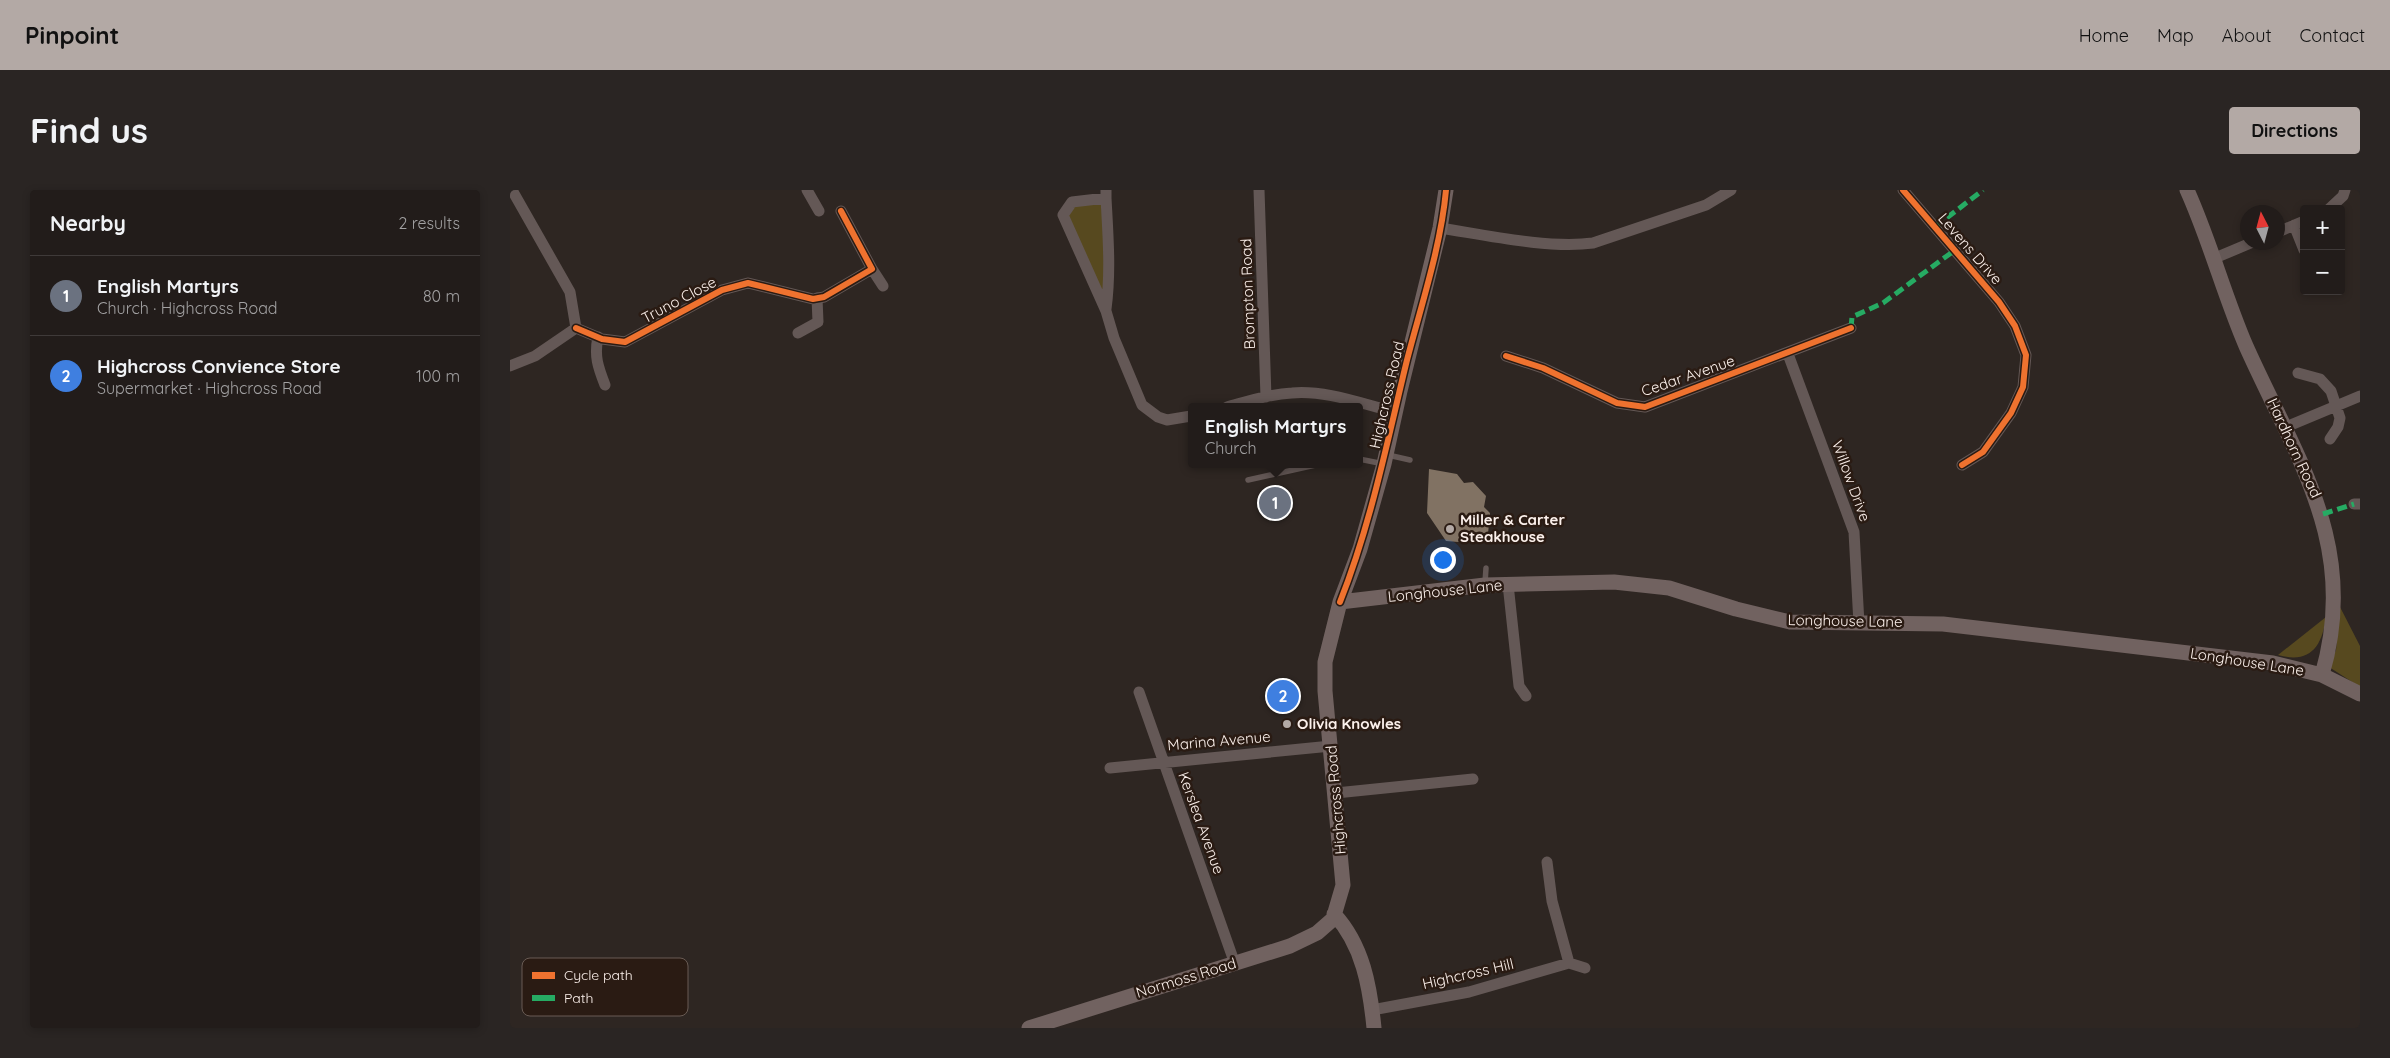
<!DOCTYPE html>
<meta charset="utf-8">
<style>
:root{--surface:#221c1a;--page:#2a2523;--text:#f1f3f6;--muted:#a2a1a2;--line:#3f3a39;--accent:#b3a9a5}
body{margin:0;font-family:Quicksand,sans-serif;background:var(--page);color:var(--text)}
.controls{position:absolute;right:15px;top:15px;display:grid;overflow:hidden;border-radius:5px;box-shadow:0 2px 8px #0003}
.controls button{width:45px;height:45px;display:grid;place-items:center;padding:0;border:0;border-bottom:1px solid var(--line);background:var(--surface);color:var(--text);font:25px sans-serif}
.compass{position:absolute;left:1730px;top:15px;width:45px;height:45px;border-radius:50%;background:var(--surface);box-shadow:0 2px 8px #0003;rotate:354deg}
.you{position:absolute;left:932px;top:369px;width:18px;height:18px;margin:-12px;border:4px solid #fff;border-radius:50%;background:#1a73e8;box-shadow:0 0 0 8px #1a73e833}
.badge{display:grid;place-items:center;width:32px;height:32px;border-radius:50%;background:var(--accent);color:#fff;font-size:16px;font-weight:700}
.pin{position:absolute;translate:-50% -50%;border:2px solid #fff;box-shadow:0 1px 5px #0006}
.popup{position:absolute;left:678px;top:213px;width:175px;height:65px;box-sizing:border-box;display:grid;place-content:center;border-radius:5px;background:var(--surface);filter:drop-shadow(0 1px 4px #0005);font-size:16px;white-space:nowrap;color:var(--muted)}
.popup b{font-size:19px;color:var(--text)}
.popup::after{content:'';position:absolute;left:50%;top:100%;margin-left:-10px;border:10px solid transparent;border-top-color:var(--surface)}
.list{margin:0;padding:0;list-style:none}
h2{display:flex;justify-content:space-between;align-items:center;height:65px;margin:0;padding:0 20px;font-size:21px}
h2 small{font-size:16px;font-weight:400;color:var(--muted)}
.list li{display:grid;grid-template-columns:32px 1fr auto;gap:15px;align-items:center;box-sizing:border-box;height:80px;padding:0 20px;border-top:1px solid var(--line)}
.list b{display:block;font-size:19px;white-space:nowrap}
.list p{margin:0;font-size:16px;white-space:nowrap;color:var(--muted)}
.list em{font-size:16px;font-style:normal;color:var(--muted)}
.map{position:relative;flex:none;width:1850px;height:838px;overflow:hidden;border-radius:5px}
header{display:flex;align-items:center;gap:30px;box-sizing:border-box;height:70px;padding:0 25px;background:var(--accent);color:#111}
header strong{font-size:24px}
nav{display:flex;gap:28px;margin-inline-start:auto;font-size:18px}
.intro{display:flex;align-items:center;justify-content:space-between;box-sizing:border-box;height:120px;padding:0 30px}
h1{margin:0;font-size:35px}
.button{padding:12px 22px;border-radius:5px;background:var(--accent);color:#111;font-size:18px;font-weight:700}
main{display:flex;gap:30px;padding:0 30px}
aside{flex:1;background:var(--surface);border-radius:5px;box-shadow:0 2px 8px #0003}
.map>svg:first-child{display:block}
.green{fill:#57491f}
.building{fill:#817263}
.lines{fill:none;stroke-linecap:round;stroke-linejoin:round}
.lane{stroke:#645856;stroke-width:5.5}
.street{stroke:#645856;stroke-width:11}
.secondary{stroke:#716260;stroke-width:15}
.quiet{stroke:#26ab63;stroke-width:5;stroke-dasharray:10 5;stroke-linecap:butt}
.cycleway-casing{stroke:#2a1b13;stroke-width:9}
.cycleway{stroke:#ef722f;stroke-width:6}
.poi-dot{fill:#b3a9a5;stroke:#2a1b13;stroke-width:2}
.labels{text-anchor:middle;stroke-width:5;stroke-linejoin:round;paint-order:stroke}
.street-label{font-size:15px;fill:#fbf0eb;stroke:#2a1b13}
.poi-label{font-size:15px;font-weight:bold;fill:#fbf0eb;stroke:#2a1b13;text-anchor:start}
.key{fill:#2a1b13;stroke:#695b54;stroke-width:1}
.key-label{font-size:14px;fill:#fbf0eb}
</style>
<header>
<strong>Pinpoint</strong>
<nav><a>Home</a><a>Map</a><a>About</a><a>Contact</a></nav>
</header>
<div class="intro"><h1>Find us</h1><a class="button">Directions</a></div>
<main>
<aside>
<h2>Nearby<small>2 results</small></h2>
<ul class="list">
<li><span class="badge" style="background:#6b7280">1</span><div><b>English Martyrs</b><p>Church · Highcross Road</p></div><em>80 m</em></li>
<li><span class="badge" style="background:#3f7fe0">2</span><div><b>Highcross Convience Store</b><p>Supermarket · Highcross Road</p></div><em>100 m</em></li>
</ul>
</aside>
<div class="map">
<svg width="1850" height="838" viewBox="0 0 1850 838">
<rect width="100%" height="100%" fill="#2e2622"/>
<path class="green" d="M596 8V121L555 19Z
M1830 417 1850 456V497L1819 477 1826 460Z
M1816 427C1812 457 1800 474 1768 465Z"/>
<path class="building" d="M919 279 947 284 954 293 963 292 976 306 974 317 980 323 978 344 961 342V353L936 351 917 323Z"/>
<g class="lines">
<path class="lane" d="M878 265 900 270
M849 269 874 274
M738 290 810 274
M975 393 976 378"/>
<path class="street" d="M297 0 309 21
M596 0V8L562 12 553 25 596 121 604 148 632 215 648 227 657 230 681 226
M749 0 756 207
M1393 0 1489 112 1505 136 1516 165 1513 197 1501 223 1473 262 1452 275
M1819 19 1833 6 1835 0
M1784 35 1794 60
M930 38C975 45 1039 59 1083 53L1196 15 1221 0
M1768 42 1794 31
M1705 68 1743 52
M362 79 373 96
M596 119C601 82 598 45 596 8
M66 138 92 149 115 152 212 100 238 93 303 109 314 107 362 79 331 21
M288 143 308 132 307 108
M88 147C84 166 88 177 95 195
M1278 164 1344 342 1349 434
M996 166 1033 178 1107 213 1135 217 1341 138
M0 176 25 166 66 138 60 102 2 0
M1788 183 1810 189 1821 201 1830 228 1828 237 1820 249
M717 217C739 211 760 204 782 203 816 200 852 214 885 222
M1776 237 1850 206
M1844 314H1850
M998 394 1009 496 1016 506
M629 502 725 774
M600 578 821 556
M826 603 963 589
M1037 672 1042 711 1059 773
M862 820 959 802 1059 773 1075 778"/>
<path class="secondary" d="M1677 0C1700 51 1714 105 1736 156 1786 268 1850 356 1812 485
M830 412 975 395 1104 392 1159 398 1226 419 1280 432 1433 434 1763 473 1812 485 1850 504
M824 724C853 755 860 797 864 838
M519 838 780 756 807 743 823 729 833 695 815 501V472L830 412 850 359 874 274 890 201 930 38 936 0"/>
<path class="quiet" d="M1425 37 1473 0
M1341 138 1342 127 1373 113 1445 60
M1813 324 1844 314"/>
<g class="cycleway-casing">
<path id="cycleway" d="M1393 0 1489 112 1505 136 1516 165 1513 197 1501 223 1473 262 1452 275
M66 138 92 149 115 152 212 100 238 93 303 109 314 107 362 79 331 21
M996 166 1033 178 1107 213 1135 217 1341 138
M830 412C861 334 877 252 897 170 911 116 931 56 936 0"/>
</g>
<use href="#cycleway" class="cycleway"/>
</g>
<g class="poi-dot">
<circle cx="940" cy="339" r="5"/>
<circle cx="777" cy="534" r="5"/>
</g>
<g class="labels">
<g class="street-label">
<text transform="translate(1460 59) rotate(49)" y="5">Levens Drive</text>
<text transform="translate(738 104) rotate(-92)" y="5">Brompton Road</text>
<text transform="translate(169 110) rotate(-28)" y="5">Truno Close</text>
<text transform="translate(1178 186) rotate(-19)" y="5">Cedar Avenue</text>
<text transform="translate(877 205) rotate(-77)" y="5">Highcross Road</text>
<text transform="translate(1784 258) rotate(65)" y="5">Hardhorn Road</text>
<text transform="translate(1341 291) rotate(70)" y="5">Willow Drive</text>
<text transform="translate(935 401) rotate(-6)" y="5">Longhouse Lane</text>
<text transform="translate(1335 431) rotate(1)" y="5">Longhouse Lane</text>
<text transform="translate(1737 472) rotate(9)" y="5">Longhouse Lane</text>
<text transform="translate(709 551) rotate(-5)" y="5">Marina Avenue</text>
<text transform="translate(826 610) rotate(-95)" y="5">Highcross Road</text>
<text transform="translate(691 633) rotate(70)" y="5">Kerslea Avenue</text>
<text transform="translate(958 784) rotate(-13)" y="5">Highcross Hill</text>
<text transform="translate(676 788) rotate(-17)" y="5">Normoss Road</text>
</g>
<g class="poi-label">
<text x="950" y="335">Miller &amp; Carter<tspan x="950" dy="17">Steakhouse</tspan></text>
<text x="787" y="539">Olivia Knowles</text>
</g>
</g>
<rect x="12" y="768" width="166" height="58" rx="8" class="key"/>
<rect x="22" y="782" width="23" height="7" fill="#ef722f"/>
<rect x="22" y="805" width="23" height="6" fill="#26ab63"/>
<g class="key-label">
<text x="54" y="790">Cycle path</text>
<text x="54" y="813">Path</text>
</g>
</svg>
<div class="controls">
<button>+</button>
<button>−</button>
</div>
<svg class="compass" viewBox="-18 -18 36 36"><path d="M0-13l5 13h-10z" fill="#e53935"/><path d="M0 13l5-13h-10z" fill="#a2a1a2"/></svg>
<div class="you"></div>
<div class="pin badge" style="left:765px;top:313px;background:#6b7280">1</div>
<div class="popup"><b>English Martyrs</b>Church</div>
<div class="pin badge" style="left:773px;top:506px;background:#3f7fe0">2</div>
</div>
</main>
